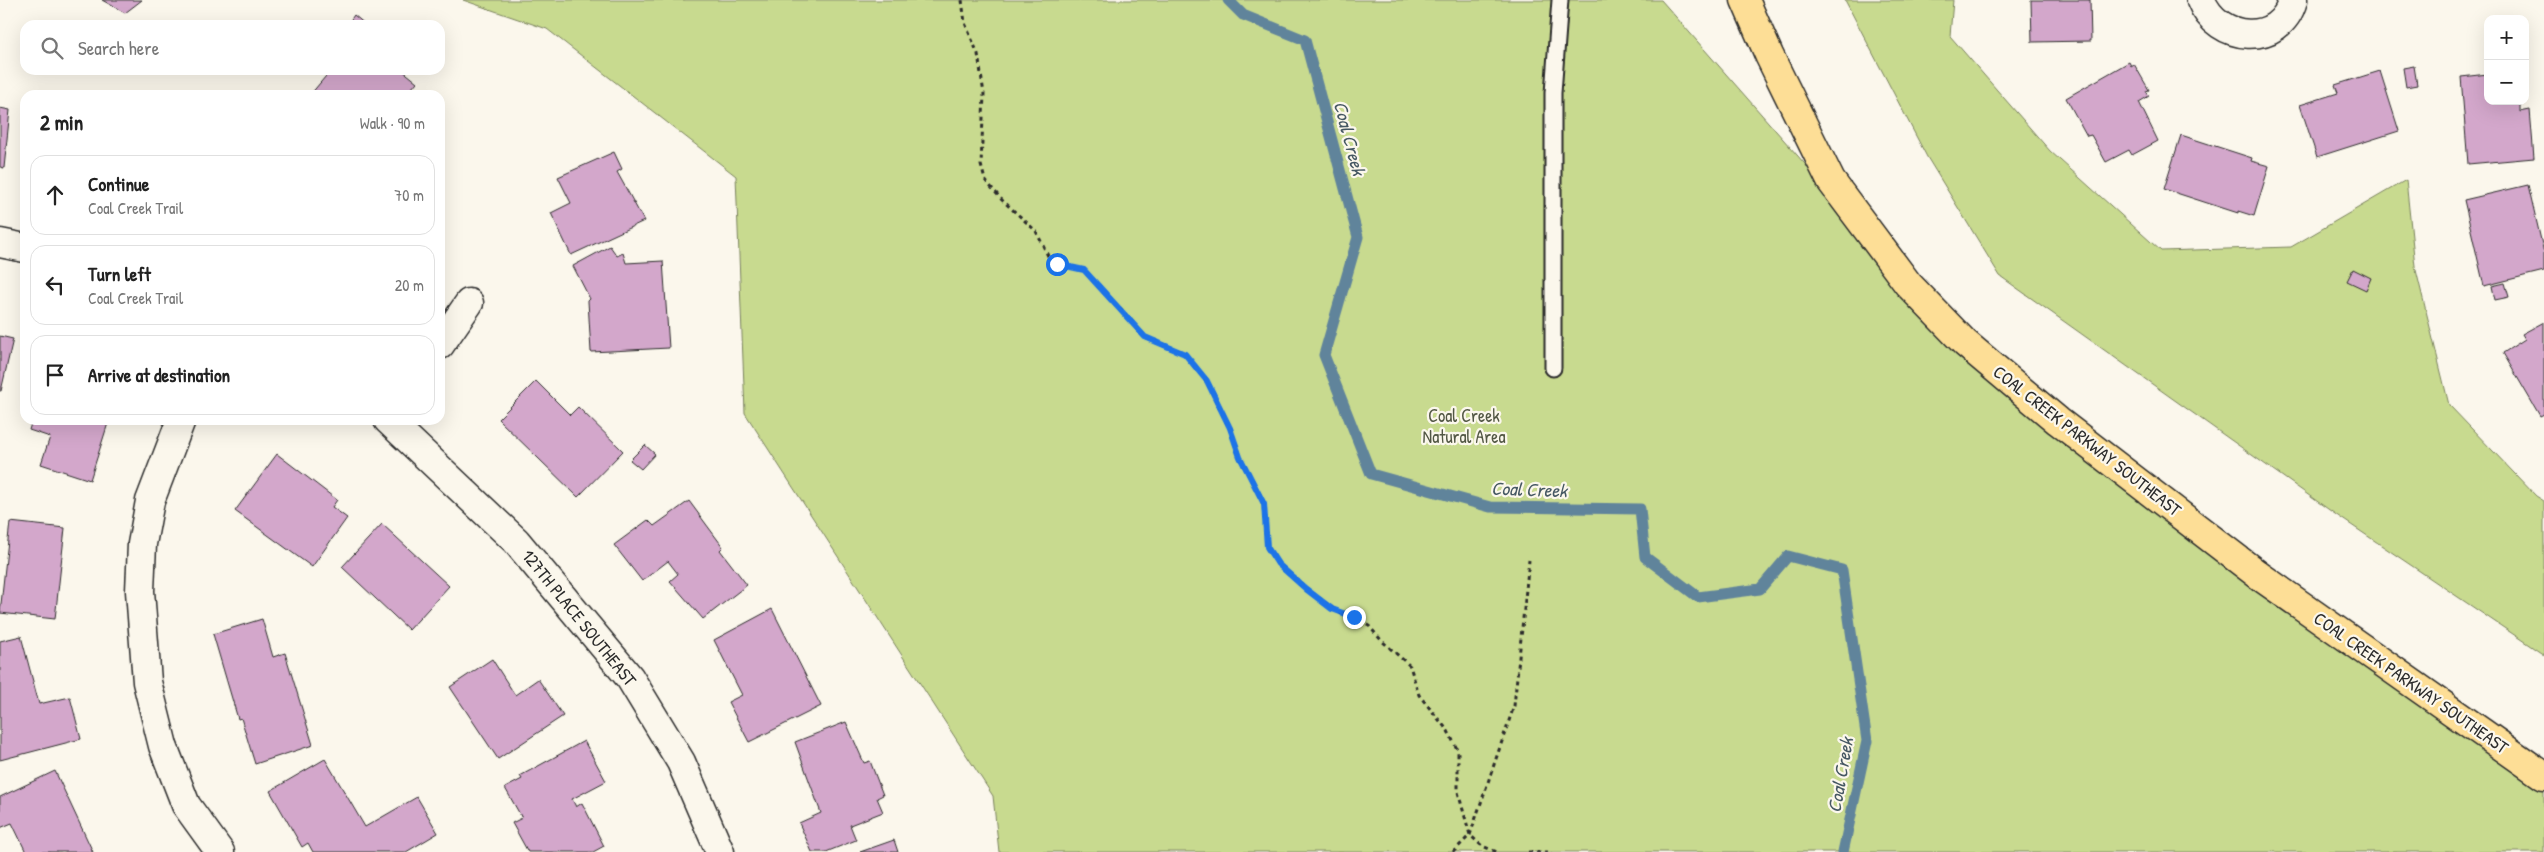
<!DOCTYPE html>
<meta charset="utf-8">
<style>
:root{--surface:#fff;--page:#f2f2f2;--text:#222;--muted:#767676;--line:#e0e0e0}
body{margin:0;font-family:"Patrick Hand",sans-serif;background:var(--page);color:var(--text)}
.controls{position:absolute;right:15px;top:15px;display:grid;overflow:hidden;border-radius:10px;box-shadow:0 5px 20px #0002}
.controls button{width:45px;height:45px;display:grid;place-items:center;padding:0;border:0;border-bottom:1px solid var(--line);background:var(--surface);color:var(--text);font:25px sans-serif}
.stop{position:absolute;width:15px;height:15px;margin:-11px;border:4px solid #1a73e8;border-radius:50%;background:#fff}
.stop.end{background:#1a73e8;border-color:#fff;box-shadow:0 1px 5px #0008}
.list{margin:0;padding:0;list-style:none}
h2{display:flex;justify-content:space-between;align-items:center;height:65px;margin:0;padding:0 20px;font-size:21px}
h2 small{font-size:16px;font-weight:400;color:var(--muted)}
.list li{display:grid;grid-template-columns:32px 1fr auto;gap:15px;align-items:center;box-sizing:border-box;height:80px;margin:0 10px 10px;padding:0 10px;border:1px solid var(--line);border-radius:15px}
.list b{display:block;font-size:19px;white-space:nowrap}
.list p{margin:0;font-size:16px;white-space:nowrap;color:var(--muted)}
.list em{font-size:16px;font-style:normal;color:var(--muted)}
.icon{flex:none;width:28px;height:28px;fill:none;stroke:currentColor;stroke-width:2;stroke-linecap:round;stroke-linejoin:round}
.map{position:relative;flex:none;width:2544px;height:852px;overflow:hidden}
.search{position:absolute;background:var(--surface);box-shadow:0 5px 20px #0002;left:20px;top:20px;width:425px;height:55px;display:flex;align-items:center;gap:12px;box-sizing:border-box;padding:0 18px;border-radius:15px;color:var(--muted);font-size:19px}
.panel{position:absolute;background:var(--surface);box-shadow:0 5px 20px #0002;left:20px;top:90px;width:425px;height:335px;border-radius:15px}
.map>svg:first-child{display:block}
.green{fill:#c8da8f;stroke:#7a825d}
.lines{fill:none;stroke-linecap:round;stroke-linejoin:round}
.stream{stroke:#61849b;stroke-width:11}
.building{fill:#d3a7cb;stroke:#2b2b2b}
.service-casing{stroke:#2b2b2b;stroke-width:19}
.minor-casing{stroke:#2b2b2b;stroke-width:31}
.primary-casing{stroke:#2b2b2b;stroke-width:31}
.path{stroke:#2b2b2b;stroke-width:3;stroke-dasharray:4 4;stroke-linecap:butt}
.service{stroke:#fbf7ec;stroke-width:15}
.minor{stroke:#fbf7ec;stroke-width:28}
.primary{stroke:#fdde96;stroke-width:28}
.route{stroke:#1a73e8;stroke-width:6}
.labels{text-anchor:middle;stroke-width:4.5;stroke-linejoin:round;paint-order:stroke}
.park-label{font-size:18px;fill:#525744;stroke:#fbf7ec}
.street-label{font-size:18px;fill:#2b2b2b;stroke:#fbf7ec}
.water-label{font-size:19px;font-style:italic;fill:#465863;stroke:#fbf7ec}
</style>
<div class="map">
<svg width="2544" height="852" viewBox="0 0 2544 852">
<rect width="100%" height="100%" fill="#fbf7ec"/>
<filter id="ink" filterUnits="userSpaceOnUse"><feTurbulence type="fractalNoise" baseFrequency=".02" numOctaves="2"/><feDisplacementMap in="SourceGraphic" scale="10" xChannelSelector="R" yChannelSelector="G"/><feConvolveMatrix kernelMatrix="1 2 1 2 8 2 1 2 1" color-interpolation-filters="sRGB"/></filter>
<g filter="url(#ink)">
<path class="green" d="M463 0H1661L1919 294 2070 444 2544 780V852H999L993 796 745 413 736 176 547 29Z
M1845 0H1953L1950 36 2050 151 2161 251 2291 247 2406 180 2415 266 2449 405 2536 496 2544 501V655L2335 514 2000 276 1927 157Z"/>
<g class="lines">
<path class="stream" d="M1228 0 1243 15 1305 40 1358 237 1324 355 1371 474 1490 507 1640 509 1645 557 1698 597 1760 589 1788 556 1842 570 1867 741 1843 852"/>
</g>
<path class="building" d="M102 0H142L125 13Z
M2031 0H2090L2091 41 2032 42Z
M354 15 366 25H347Z
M2129 62 2131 66 2134 64 2149 90 2146 91 2149 96 2139 102 2158 141 2132 155 2129 150 2106 162 2091 135 2087 136 2066 98Z
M2414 66 2417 85 2406 87 2403 68Z
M331 70H402L417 82 406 95H310Z
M2380 71 2399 131 2317 157 2300 105 2338 93 2335 85Z
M2488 74V101H2520V112L2530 110 2534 158 2468 164 2461 77Z
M0 108 10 110 4 168 0 167Z
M2181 135 2252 158 2251 161 2269 166 2254 216 2238 211V213L2164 189Z
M614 152 622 169 617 172 644 221 571 255 551 213 571 203 558 177Z
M2528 185 2544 253V271L2484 286 2464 200Z
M610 246 617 256 623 253 626 263 663 261 669 348 591 352 588 301 590 299 573 266Z
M2353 269 2371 278 2366 290 2347 281Z
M2505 283 2509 297 2495 300 2492 286Z
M2544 322V414L2540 416 2503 353 2525 339 2522 334Z
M0 336 13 339 1 391H0Z
M536 381 570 415 578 407 623 451 578 497 498 419Z
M32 420H109L90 480 41 464 50 437 29 430Z
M645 445 655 454 641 469 630 460Z
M277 454 337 500 332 507 347 518 312 567 235 511Z
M689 501 723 547 720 550 747 585 703 619 670 581 678 574 668 561 642 581 614 545 648 520 654 526Z
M10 522 65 528 55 619 0 613Z
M382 524 449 586 409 630 342 567Z
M772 609 821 706 749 742 728 702 742 695 714 640Z
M262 619 273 657 285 653 313 745 255 764 241 718 238 719 213 634Z
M21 636 39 704 70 697 81 739 0 760V641Z
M492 659 515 695 538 679 563 716 498 759 450 687Z
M846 722 864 763 870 761 883 795 877 798 883 812 850 825 856 840 826 852H812L799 823 821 813 795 742Z
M584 741 606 781 572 799 576 807 582 803 604 846 593 852H528L512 823 522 818 505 788 522 779 520 776Z
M325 759 365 827 417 797 438 833 406 852H313L308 843 302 847 270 791Z
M55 771 93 852H26L12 823 0 828V797Z
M894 840 898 852H860Z"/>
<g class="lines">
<g class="service-casing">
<path id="service" d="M1553 368V93L1560 0"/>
</g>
<g class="minor-casing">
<path id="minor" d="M2201 0C2217 42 2280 48 2293 0
M0 243 25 248
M440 345 469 303
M181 420 150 501 142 544 140 591 147 682 163 746 186 805 220 852
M388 420 516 541 630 678 681 762 720 852"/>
</g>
<g class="primary-casing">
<path id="primary" d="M1745 0 1769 55 1831 181 1908 284 1965 343 2058 421 2261 577 2544 776"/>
</g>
<path class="path" d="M962 0 965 23 978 54 984 94 981 165 985 180 1002 200 1036 231 1048 256 1057 264 1084 270 1145 337 1185 354 1207 381 1230 428 1240 457 1264 504 1267 547 1278 564 1306 589 1333 609 1369 626 1382 641 1410 666 1419 695 1448 731 1458 751V792L1470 835 1482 846 1497 852
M1453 852 1470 835 1514 706 1529 560
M1528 852H1552"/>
<use href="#service" class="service"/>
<use href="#minor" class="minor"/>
<use href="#primary" class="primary"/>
</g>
</g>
<g class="lines" filter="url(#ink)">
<path class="route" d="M1057 264 1084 270 1145 337 1185 354 1207 381 1230 428 1240 457 1264 504 1267 547 1278 564 1306 589 1332 609 1354 617"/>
</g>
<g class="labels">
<g class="park-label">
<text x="1464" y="422">Coal Creek<tspan x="1464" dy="21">Natural Area</tspan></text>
</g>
<g class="street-label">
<text transform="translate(2087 441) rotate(38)" y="6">COAL CREEK PARKWAY SOUTHEAST</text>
<text transform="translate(579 618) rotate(51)" y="6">127TH PLACE SOUTHEAST</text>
<text transform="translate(2411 683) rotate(35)" y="6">COAL CREEK PARKWAY SOUTHEAST</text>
</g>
<g class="water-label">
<text transform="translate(1350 138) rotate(75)" y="7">Coal Creek</text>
<text transform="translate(1529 489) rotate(2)" y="7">Coal Creek</text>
<text transform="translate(1840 775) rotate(-80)" y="7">Coal Creek</text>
</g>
</g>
</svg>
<div class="controls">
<button>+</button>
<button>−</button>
</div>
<div class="stop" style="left:1057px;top:264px"></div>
<div class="stop end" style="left:1354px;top:617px"></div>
<div class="search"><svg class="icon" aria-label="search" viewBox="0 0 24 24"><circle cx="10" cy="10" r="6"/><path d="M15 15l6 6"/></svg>Search here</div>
<section class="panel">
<h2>2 min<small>Walk · 90 m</small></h2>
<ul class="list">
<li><svg class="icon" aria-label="ahead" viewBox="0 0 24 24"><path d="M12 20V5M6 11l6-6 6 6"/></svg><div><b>Continue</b><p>Coal Creek Trail</p></div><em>70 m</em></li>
<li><svg class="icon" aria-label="left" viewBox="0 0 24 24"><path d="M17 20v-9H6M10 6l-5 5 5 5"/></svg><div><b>Turn left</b><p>Coal Creek Trail</p></div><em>20 m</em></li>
<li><svg class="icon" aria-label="arrive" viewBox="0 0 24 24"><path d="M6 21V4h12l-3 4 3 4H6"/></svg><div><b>Arrive at destination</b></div></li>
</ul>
</section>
</div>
